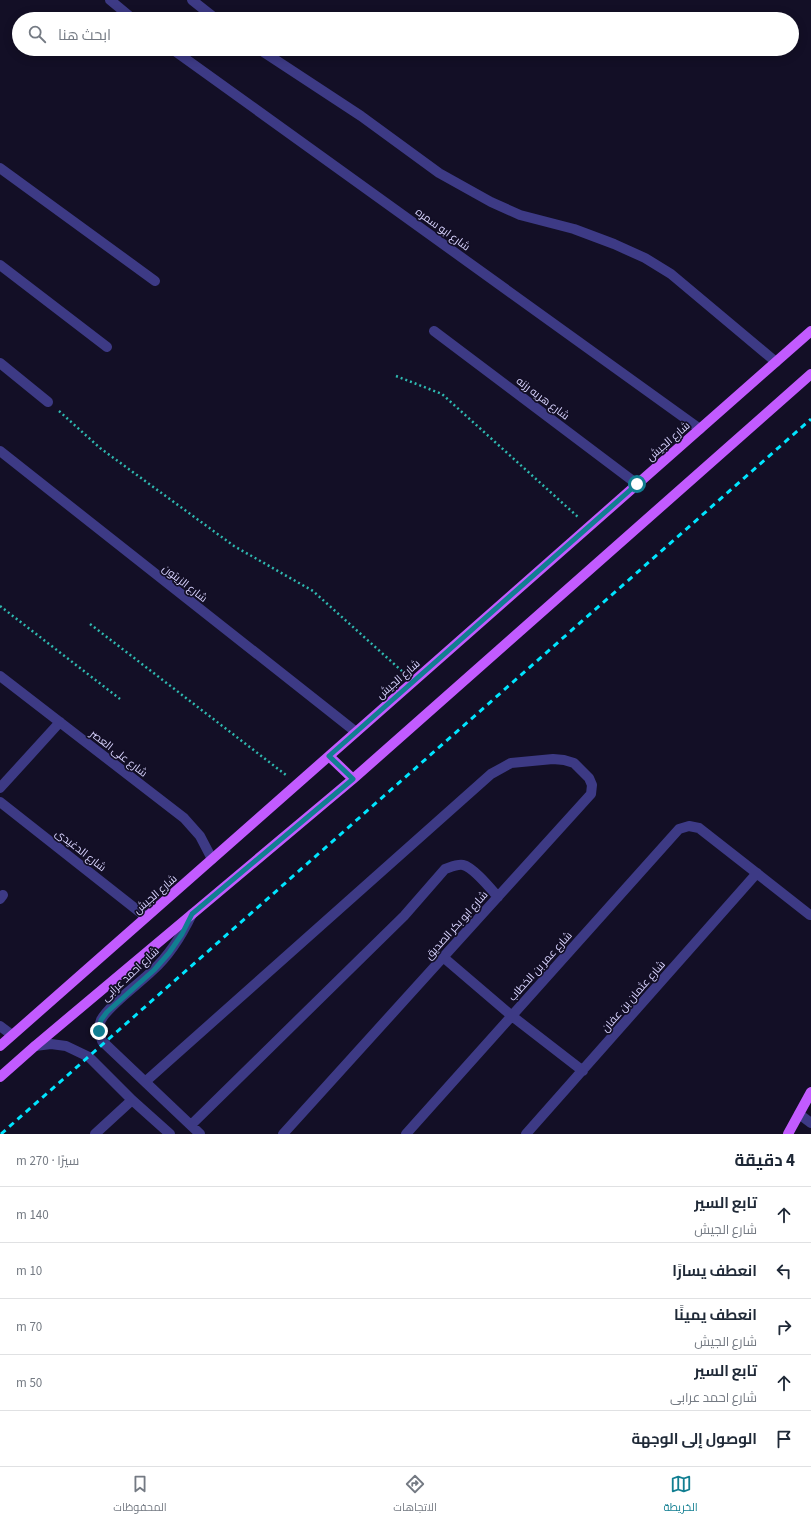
<!DOCTYPE html>
<html lang="ar">
<meta charset="utf-8">
<style>
:root{--surface:#fff;--page:#f6f6f7;--text:#1f2937;--muted:#747a83;--line:#e0e1e3;--accent:#117e91}
body{margin:0;font-family:"Source Sans 3",Cairo,sans-serif;background:var(--page);color:var(--text);direction:rtl}
.stop{position:absolute;width:12px;height:12px;margin:-9px;border:3px solid #117e91;border-radius:50%;background:#fff}
.stop.end{background:#117e91;border-color:#fff;box-shadow:0 1px 4px #0008}
.list{margin:0;padding:0;list-style:none}
h2{display:flex;justify-content:space-between;align-items:center;height:52px;margin:0;padding:0 16px;font-size:17px}
h2 small{font-size:13px;font-weight:400;color:var(--muted)}
.list li{display:grid;grid-template-columns:26px 1fr auto;gap:12px;align-items:center;box-sizing:border-box;height:56px;padding:0 16px;border-top:1px solid var(--line)}
.list b{display:block;font-size:15px;white-space:nowrap}
.list p{margin:0;font-size:13px;white-space:nowrap;color:var(--muted)}
.list em{font-size:13px;font-style:normal;color:var(--muted)}
.icon{flex:none;width:22px;height:22px;fill:none;stroke:currentColor;stroke-width:2;stroke-linecap:round;stroke-linejoin:round}
.map{position:relative;flex:none;width:811px;height:1134px;overflow:hidden;direction:ltr}
.search{position:absolute;background:var(--surface);box-shadow:0 2px 10px #0003;left:12px;right:12px;top:12px;height:44px;display:flex;align-items:center;gap:10px;box-sizing:border-box;padding:0 14px;border-radius:22px;color:var(--muted);font-size:15px}
.sheet{height:332px;background:var(--surface)}
nav{display:flex;justify-content:space-around;align-items:center;box-sizing:border-box;height:56px;border-top:1px solid var(--line);background:var(--surface);font-size:11px;color:var(--muted)}
nav a{display:grid;justify-items:center;gap:2px}
nav .on{color:var(--accent)}
.map>svg:first-child{display:block}
.lines{fill:none;stroke-linecap:round;stroke-linejoin:round}
.path{stroke:#2fb8b0;stroke-width:2.5;stroke-dasharray:2 3;stroke-linecap:butt}
.minor{stroke:#3d3a85;stroke-width:10}
.major{stroke:#c25bff;stroke-width:10}
.rail{stroke:#00e5ff;stroke-width:3;stroke-dasharray:6 5;stroke-linecap:butt}
.route{stroke:#117e91;stroke-width:5}
.labels{text-anchor:middle;stroke-width:3.5;stroke-linejoin:round;paint-order:stroke}
.street-label{font-size:11px;fill:#d9d4ff;stroke:#130f26}
</style>
<div class="map">
<svg width="811" height="1134" viewBox="0 0 811 1134">
<rect width="100%" height="100%" fill="#130f26"/>
<g class="lines">
<path class="path" d="M396 376 442 394 578 517
M59 411 100 448 234 546 313 591 403 672
M0 606 120 699
M90 624 286 775"/>
<path class="minor" d="M110 0 133 19
M192 0 216 19
M172 49 700 429
M259 49 361 116 439 173 491 202 520 215 574 229 614 244 645 258 671 274 776 362
M0 168 155 281
M0 265 107 347
M434 331 637 484
M0 363 48 402
M0 451 356 732
M0 676 184 818 200 836 212 859
M0 788 60 722
M0 802 146 917
M0 899 3 895
M192 914C182 935 170 955 152 971 140 983 108 1006 101 1020 98 1027 100 1034 102 1041L200 1134
M443 957 512 1016 583 1071
M0 1026 12 1035
M35 1046 51 1044 66 1046 89 1057 132 1100 170 1134
M145 1082 491 774 511 763 553 759 564 760 574 763 589 778 592 785 591 794 283 1134
M799 1114 811 1123
M191 1125 404 916 445 869C451 867 457 864 463 865 473 867 491 889 498 897
M95 1134 132 1100
M406 1134 679 829 689 826 699 828 810 915
M526 1134 757 873"/>
<path class="major" d="M329 756 353 779
M0 1046 811 331
M0 1077 35 1046 353 779 811 374
M788 1134 811 1092"/>
<path class="rail" d="M1 1134 811 419"/>
</g>
<g class="lines">
<path class="route" d="M99 1031 101 1020 107 1012 154 970 169 953 182 934 192 914 353 779 329 756 637 484"/>
</g>
<g class="labels">
<g class="street-label">
<text transform="translate(443 229) rotate(36)" y="4">شارع ابو سمره</text>
<text transform="translate(543 398) rotate(37)" y="4">شارع هريه رزنه</text>
<text transform="translate(668 441) rotate(-41)" y="4">شارع الجيش</text>
<text transform="translate(185 583) rotate(38)" y="4">شارع الزيتون</text>
<text transform="translate(398 679) rotate(-41)" y="4">شارع الجيش</text>
<text transform="translate(119 753) rotate(38)" y="4">شارع على العصر</text>
<text transform="translate(81 850) rotate(38)" y="4">شارع الدغيدى</text>
<text transform="translate(155 894) rotate(-41)" y="4">شارع الجيش</text>
<text transform="translate(456 925) rotate(-48)" y="4">شارع ابو بكر الصديق</text>
<text transform="translate(540 966) rotate(-48)" y="4">شارع عمر بن الخطاب</text>
<text transform="translate(130 974) rotate(-43)" y="4">شارع احمد عرابى</text>
<text transform="translate(633 996) rotate(-49)" y="4">شارع عثمان بن عفان</text>
</g>
</g>
</svg>
<div class="stop" style="left:637px;top:484px"></div>
<div class="stop end" style="left:99px;top:1031px"></div>
<div class="search"><svg class="icon" aria-label="search" viewBox="0 0 24 24"><circle cx="10" cy="10" r="6"/><path d="M15 15l6 6"/></svg>ابحث هنا</div>
</div>
<section class="sheet">
<h2>4 دقيقة<small>سيرًا · 270 m</small></h2>
<ul class="list">
<li><svg class="icon" aria-label="ahead" viewBox="0 0 24 24"><path d="M12 20V5M6 11l6-6 6 6"/></svg><div><b>تابع السير</b><p>شارع الجيش</p></div><em>140 m</em></li>
<li><svg class="icon" aria-label="left" viewBox="0 0 24 24"><path d="M17 20v-9H6M10 6l-5 5 5 5"/></svg><div><b>انعطف يسارًا</b></div><em>10 m</em></li>
<li><svg class="icon" aria-label="right" viewBox="0 0 24 24"><path d="M7 20v-9h11M14 6l5 5-5 5"/></svg><div><b>انعطف يمينًا</b><p>شارع الجيش</p></div><em>70 m</em></li>
<li><svg class="icon" aria-label="ahead" viewBox="0 0 24 24"><path d="M12 20V5M6 11l6-6 6 6"/></svg><div><b>تابع السير</b><p>شارع احمد عرابى</p></div><em>50 m</em></li>
<li><svg class="icon" aria-label="arrive" viewBox="0 0 24 24"><path d="M6 21V4h12l-3 4 3 4H6"/></svg><div><b>الوصول إلى الوجهة</b></div></li>
</ul>
</section>
<nav>
<a class="on"><svg class="icon" aria-label="map" viewBox="0 0 24 24"><path d="M3 6l6-2 6 2 6-2v14l-6 2-6-2-6 2zM9 4v14M15 6v14"/></svg>الخريطة</a>
<a><svg class="icon" aria-label="directions" viewBox="0 0 24 24"><path d="M12 3l9 9-9 9-9-9zM9 14v-3h6M13 9l2 2-2 2"/></svg>الاتجاهات</a>
<a><svg class="icon" aria-label="saved" viewBox="0 0 24 24"><path d="M7 4h10v16l-5-4-5 4z"/></svg>المحفوظات</a>
</nav>
